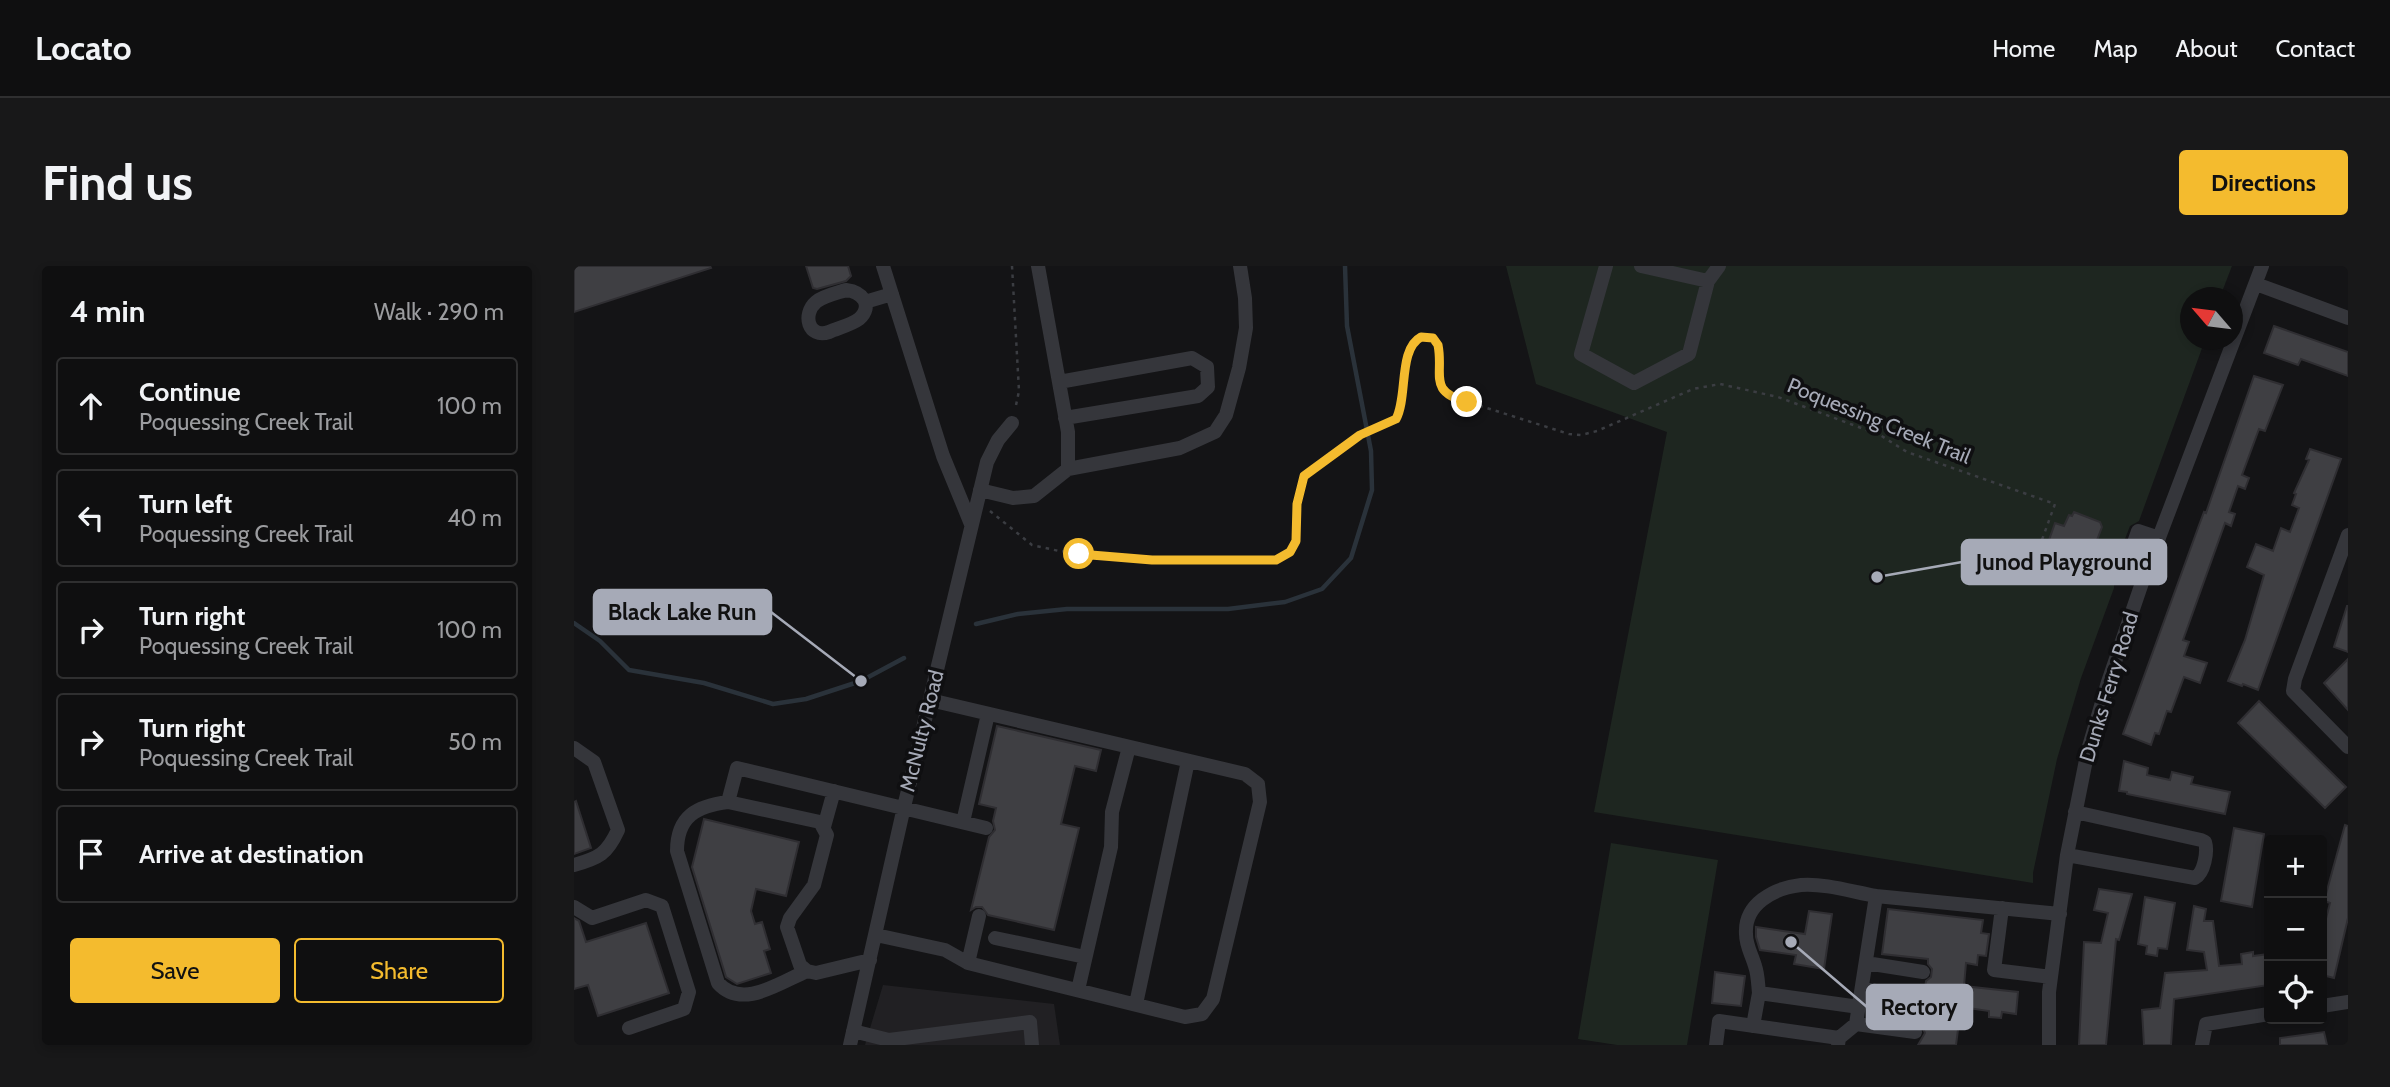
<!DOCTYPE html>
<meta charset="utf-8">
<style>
:root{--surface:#0f0f10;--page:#181819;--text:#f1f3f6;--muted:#9b9c9f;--line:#2f2f30;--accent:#f4bb2e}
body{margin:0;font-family:Cabin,sans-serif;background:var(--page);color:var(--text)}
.controls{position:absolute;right:21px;bottom:21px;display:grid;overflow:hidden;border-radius:7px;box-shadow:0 4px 10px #0003}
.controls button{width:63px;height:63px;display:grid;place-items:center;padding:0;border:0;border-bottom:2px solid var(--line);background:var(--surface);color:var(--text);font:35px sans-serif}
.compass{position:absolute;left:1606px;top:21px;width:63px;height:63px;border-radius:50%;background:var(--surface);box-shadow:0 4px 10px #0003;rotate:298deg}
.stop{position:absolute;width:21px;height:21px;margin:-16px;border:5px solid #f4bb2e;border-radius:50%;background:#fff}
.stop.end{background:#f4bb2e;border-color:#fff;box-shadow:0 2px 7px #0008}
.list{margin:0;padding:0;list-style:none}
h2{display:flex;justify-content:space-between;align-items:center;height:91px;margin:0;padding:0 28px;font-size:30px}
h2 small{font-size:23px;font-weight:400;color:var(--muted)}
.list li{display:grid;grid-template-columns:46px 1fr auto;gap:21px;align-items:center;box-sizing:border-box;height:98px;margin:0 14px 14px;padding:0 14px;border:2px solid var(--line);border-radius:7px}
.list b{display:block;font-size:26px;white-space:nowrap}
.list p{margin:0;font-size:23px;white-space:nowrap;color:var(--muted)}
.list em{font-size:23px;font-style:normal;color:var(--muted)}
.actions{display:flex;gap:14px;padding:21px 28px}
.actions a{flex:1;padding:16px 0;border:2px solid var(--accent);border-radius:7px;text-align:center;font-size:24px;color:var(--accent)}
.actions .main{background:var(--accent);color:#111}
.icon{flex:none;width:38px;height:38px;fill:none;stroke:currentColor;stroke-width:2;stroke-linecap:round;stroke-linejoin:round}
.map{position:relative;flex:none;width:1774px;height:779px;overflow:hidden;border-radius:7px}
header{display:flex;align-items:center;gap:42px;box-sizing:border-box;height:98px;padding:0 35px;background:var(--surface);border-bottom:2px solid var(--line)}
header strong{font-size:33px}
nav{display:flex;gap:38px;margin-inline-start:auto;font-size:24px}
.intro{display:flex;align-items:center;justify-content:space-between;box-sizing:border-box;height:168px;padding:0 42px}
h1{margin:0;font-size:49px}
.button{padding:18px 32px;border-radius:7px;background:var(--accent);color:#111;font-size:24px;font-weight:700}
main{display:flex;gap:42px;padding:0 42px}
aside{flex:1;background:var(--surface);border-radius:7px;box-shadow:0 4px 10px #0003}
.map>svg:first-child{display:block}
.built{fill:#212023}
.green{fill:#1e2620}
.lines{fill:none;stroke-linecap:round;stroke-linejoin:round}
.stream{stroke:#2a323a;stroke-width:4.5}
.building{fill:#3f3f43;stroke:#2f2e32;stroke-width:2}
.path{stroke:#3b3d42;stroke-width:2.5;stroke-dasharray:3.5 5;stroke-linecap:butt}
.minor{stroke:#35363b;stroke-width:14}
.route{stroke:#f4bb2e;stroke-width:9}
.labels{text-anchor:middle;stroke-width:7;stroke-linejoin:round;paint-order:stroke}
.street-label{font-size:21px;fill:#a6aab7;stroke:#0f0f11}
.leader{fill:none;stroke:#a6aab7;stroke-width:2.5}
.callout-dot{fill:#a6aab7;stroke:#0f0f11;stroke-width:2.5}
.callout{fill:#a6aab7;stroke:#a6aab7;stroke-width:2.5}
.callout-label{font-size:23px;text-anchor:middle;font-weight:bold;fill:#111}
</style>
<header>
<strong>Locato</strong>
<nav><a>Home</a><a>Map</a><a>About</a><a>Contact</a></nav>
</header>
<div class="intro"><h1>Find us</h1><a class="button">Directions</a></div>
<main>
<aside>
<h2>4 min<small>Walk · 290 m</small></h2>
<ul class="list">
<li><svg class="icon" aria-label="ahead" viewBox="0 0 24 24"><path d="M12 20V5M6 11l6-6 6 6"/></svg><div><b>Continue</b><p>Poquessing Creek Trail</p></div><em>100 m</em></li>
<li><svg class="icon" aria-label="left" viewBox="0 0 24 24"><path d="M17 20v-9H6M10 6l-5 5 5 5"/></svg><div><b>Turn left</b><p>Poquessing Creek Trail</p></div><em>40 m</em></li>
<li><svg class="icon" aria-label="right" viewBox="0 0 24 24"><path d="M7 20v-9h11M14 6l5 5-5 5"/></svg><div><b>Turn right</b><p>Poquessing Creek Trail</p></div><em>100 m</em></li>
<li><svg class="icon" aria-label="right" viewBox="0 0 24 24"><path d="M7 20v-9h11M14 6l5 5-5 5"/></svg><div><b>Turn right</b><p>Poquessing Creek Trail</p></div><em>50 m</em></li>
<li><svg class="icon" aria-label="arrive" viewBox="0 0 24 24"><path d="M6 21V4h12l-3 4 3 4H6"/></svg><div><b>Arrive at destination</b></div></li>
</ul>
<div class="actions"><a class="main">Save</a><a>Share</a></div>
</aside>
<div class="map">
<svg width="1774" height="779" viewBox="0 0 1774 779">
<rect width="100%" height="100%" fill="#141416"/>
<path class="built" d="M309 719 480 738 486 779H291Z"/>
<path class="green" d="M932 0H1658L1646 31 1616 32V74H1631L1565 255 1556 260 1541 299 1540 322 1507 412 1483 493 1459 607V617L1020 546 1093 166 962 118Z
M1037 577 1144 594 1113 779H1043L1004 773Z"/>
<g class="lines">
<path class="stream" d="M0 357 26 375 55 404 130 417 199 438 232 433 287 415 330 392
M402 358 444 348 493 343H654L711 336 748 323 777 292 798 224 797 185 773 60 771 0"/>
</g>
<path class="building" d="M0 0H136L137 2 0 46Z
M232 0H274L277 10 272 15 243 23 239 22Z
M1700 60 1774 86V110L1727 93 1724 99 1690 87Z
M1680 110 1709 119 1691 165 1685 163 1668 209 1675 212 1671 223 1664 220 1655 246 1661 248 1657 260 1651 257 1609 374 1615 376 1610 390 1633 397 1626 417 1610 411 1597 446 1593 445 1585 468 1581 467 1577 479 1549 468 1624 262 1630 246 1632 247Z
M1736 183 1767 193 1684 424 1669 418 1668 420 1654 415 1671 374 1690 309 1673 301 1682 278 1699 285 1707 262 1716 266 1725 242 1718 239 1722 228 1720 227 1735 194 1732 193Z
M1500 246 1526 256 1528 261 1515 295 1511 297 1491 289V284L1477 279 1475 274 1481 257 1490 260 1495 249 1498 250Z
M1773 340H1774V386L1760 381Z
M1774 393V444L1750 417Z
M1685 435 1772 521 1751 542 1664 457Z
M423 460 527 484 522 505 501 500 487 558 505 562 480 664 414 649 408 641H402L397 644 415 571 421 564 419 555 422 542 405 538Z
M1550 495 1574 502 1573 509 1596 514 1598 506 1619 511 1617 518 1656 526 1651 548 1553 528V526L1545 525Z
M2 535 17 582 0 588V536Z
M130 553 225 576 212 630 182 623 177 645 181 658 188 656 193 673 196 683 190 685 197 707 163 718 152 711 118 601Z
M1771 559 1774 560V652L1760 712 1748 709V668L1756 637 1750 635Z
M1660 562 1690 568 1678 641 1647 635Z
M1525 623 1558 628 1545 674 1542 673 1532 779H1505L1510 676 1527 677 1534 647 1520 644Z
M1571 631 1601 637 1593 683 1584 682 1583 690 1572 688 1573 680 1564 678Z
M1620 640 1632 643 1630 655H1639L1645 700 1668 698 1667 688 1679 686V690L1695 688V719L1600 733 1597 779H1570L1568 744 1586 742 1591 707 1633 704 1630 686 1613 684Z
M1314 643 1409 654 1407 667 1415 668 1412 690 1404 689 1403 699 1392 697 1390 720 1444 726 1442 748 1428 746 1427 752 1415 751V745L1387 741 1382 779H1344L1351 767 1347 758 1349 740 1355 732 1351 723 1352 715 1357 711 1358 703 1354 698V693L1308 688Z
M1235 645 1258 648 1250 703 1220 698 1222 689 1186 684 1182 671V661L1231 668Z
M0 652 5 655 12 676 72 657 95 727 24 750 14 719 0 723Z
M1141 706 1171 710 1167 740 1138 737Z
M1750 766 1753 779H1706V772Z"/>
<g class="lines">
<path class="path" d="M438 0 445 125 441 144
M416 245 458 279 485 285 578 294H702C736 277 716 241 730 210L786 169 822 154C827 145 828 136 830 127 832 113 830 70 851 70 857 70 861 74 864 79L865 116 875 130 995 168 1007 169 1023 165 1119 123 1146 118 1204 131 1306 169 1333 186 1481 238 1465 282 1538 309"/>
<path class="minor" d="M309 0 369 190 397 258
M464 0 494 166V203
M1032 0 1007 88 1060 117 1115 88 1134 15 1145 0
M1067 0 1134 15
M1682 18 1774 52
M272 24C288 26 300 39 285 53 277 59 264 62 255 66 234 73 228 48 242 36 249 30 263 27 272 24Z
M291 36 318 28
M485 116 618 92 633 101 634 121 624 130 491 152
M406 224 439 232 460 230 494 203 606 182 641 166 652 149 665 102 672 62 671 32 666 0
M1774 269 1721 413 1719 425 1774 481
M1570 311 1551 303 1564 265 1585 272
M0 482 20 496 44 564C33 588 25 592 0 599
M154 536C123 540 103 550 103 585L144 717C168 744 205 717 233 705
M389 556 414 448
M250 561 260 525
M1493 589 1621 612C1630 607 1634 586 1631 576L1627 574 1501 546
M0 641 18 652 72 634 88 640 115 726 110 743 55 762
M1428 642 1420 704 1477 711
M302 669 371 684 394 697 611 751 628 748 639 733 686 536 684 518 671 508 356 434
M421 672 511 691
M296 694 242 707 233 705 226 699 213 661 216 652 240 619 253 569 246 556 154 536 163 502 412 562
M394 697 405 650
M1292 697 1349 706
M1288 723 1345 731
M504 724 537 581 538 546 555 481
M1185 727C1184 718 1184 708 1181 700 1178 689 1172 680 1172 668 1170 638 1200 622 1227 619 1250 617 1279 626 1302 630
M562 738 614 495
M1748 740 1774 736
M1282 758 1341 766
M1179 760 1185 727 1285 741
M279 765 315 774 456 756 458 779
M276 779 330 541 413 196 424 174 438 157
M1142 779 1145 755 1265 772
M1264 779 1265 772 1282 758 1302 630 1486 648
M1475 779V726L1493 589 1514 484 1534 416 1570 311 1688 0
M1628 779 1632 758 1695 748"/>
</g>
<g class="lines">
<path class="route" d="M505 288 578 294H702L716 286 722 275 723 238 730 210 786 169 822 153C834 131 824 83 847 71L859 72 864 79C870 109 853 125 893 136"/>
</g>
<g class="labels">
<g class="street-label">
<text transform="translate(1305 155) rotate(22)" y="7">Poquessing Creek Trail</text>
<text transform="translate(1535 421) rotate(-73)" y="7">Dunks Ferry Road</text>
<text transform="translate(348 465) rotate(-76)" y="7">McNulty Road</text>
</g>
</g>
<path class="leader" d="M1303 311L1388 296M287 415L197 346M1217 676L1293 741"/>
<g class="callout-dot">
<circle cx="1303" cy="311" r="7"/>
<circle cx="287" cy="415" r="7"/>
<circle cx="1217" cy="676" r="7"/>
</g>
<g class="callout">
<rect x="1388" y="274" width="204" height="44" rx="7"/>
<rect x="20" y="324" width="177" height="44" rx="7"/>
<rect x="1293" y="719" width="105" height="44" rx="7"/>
</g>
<g class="callout-label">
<text x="1490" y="304">Junod Playground</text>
<text x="108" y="354">Black Lake Run</text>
<text x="1345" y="749">Rectory</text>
</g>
</svg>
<div class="controls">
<button>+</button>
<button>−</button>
<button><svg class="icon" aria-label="locate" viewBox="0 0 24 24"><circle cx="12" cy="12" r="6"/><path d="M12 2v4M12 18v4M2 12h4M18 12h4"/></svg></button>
</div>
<svg class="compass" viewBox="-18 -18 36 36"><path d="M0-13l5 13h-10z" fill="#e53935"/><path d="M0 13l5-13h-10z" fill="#9b9c9f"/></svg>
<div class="stop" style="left:505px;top:288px"></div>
<div class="stop end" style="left:893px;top:136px"></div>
</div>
</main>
